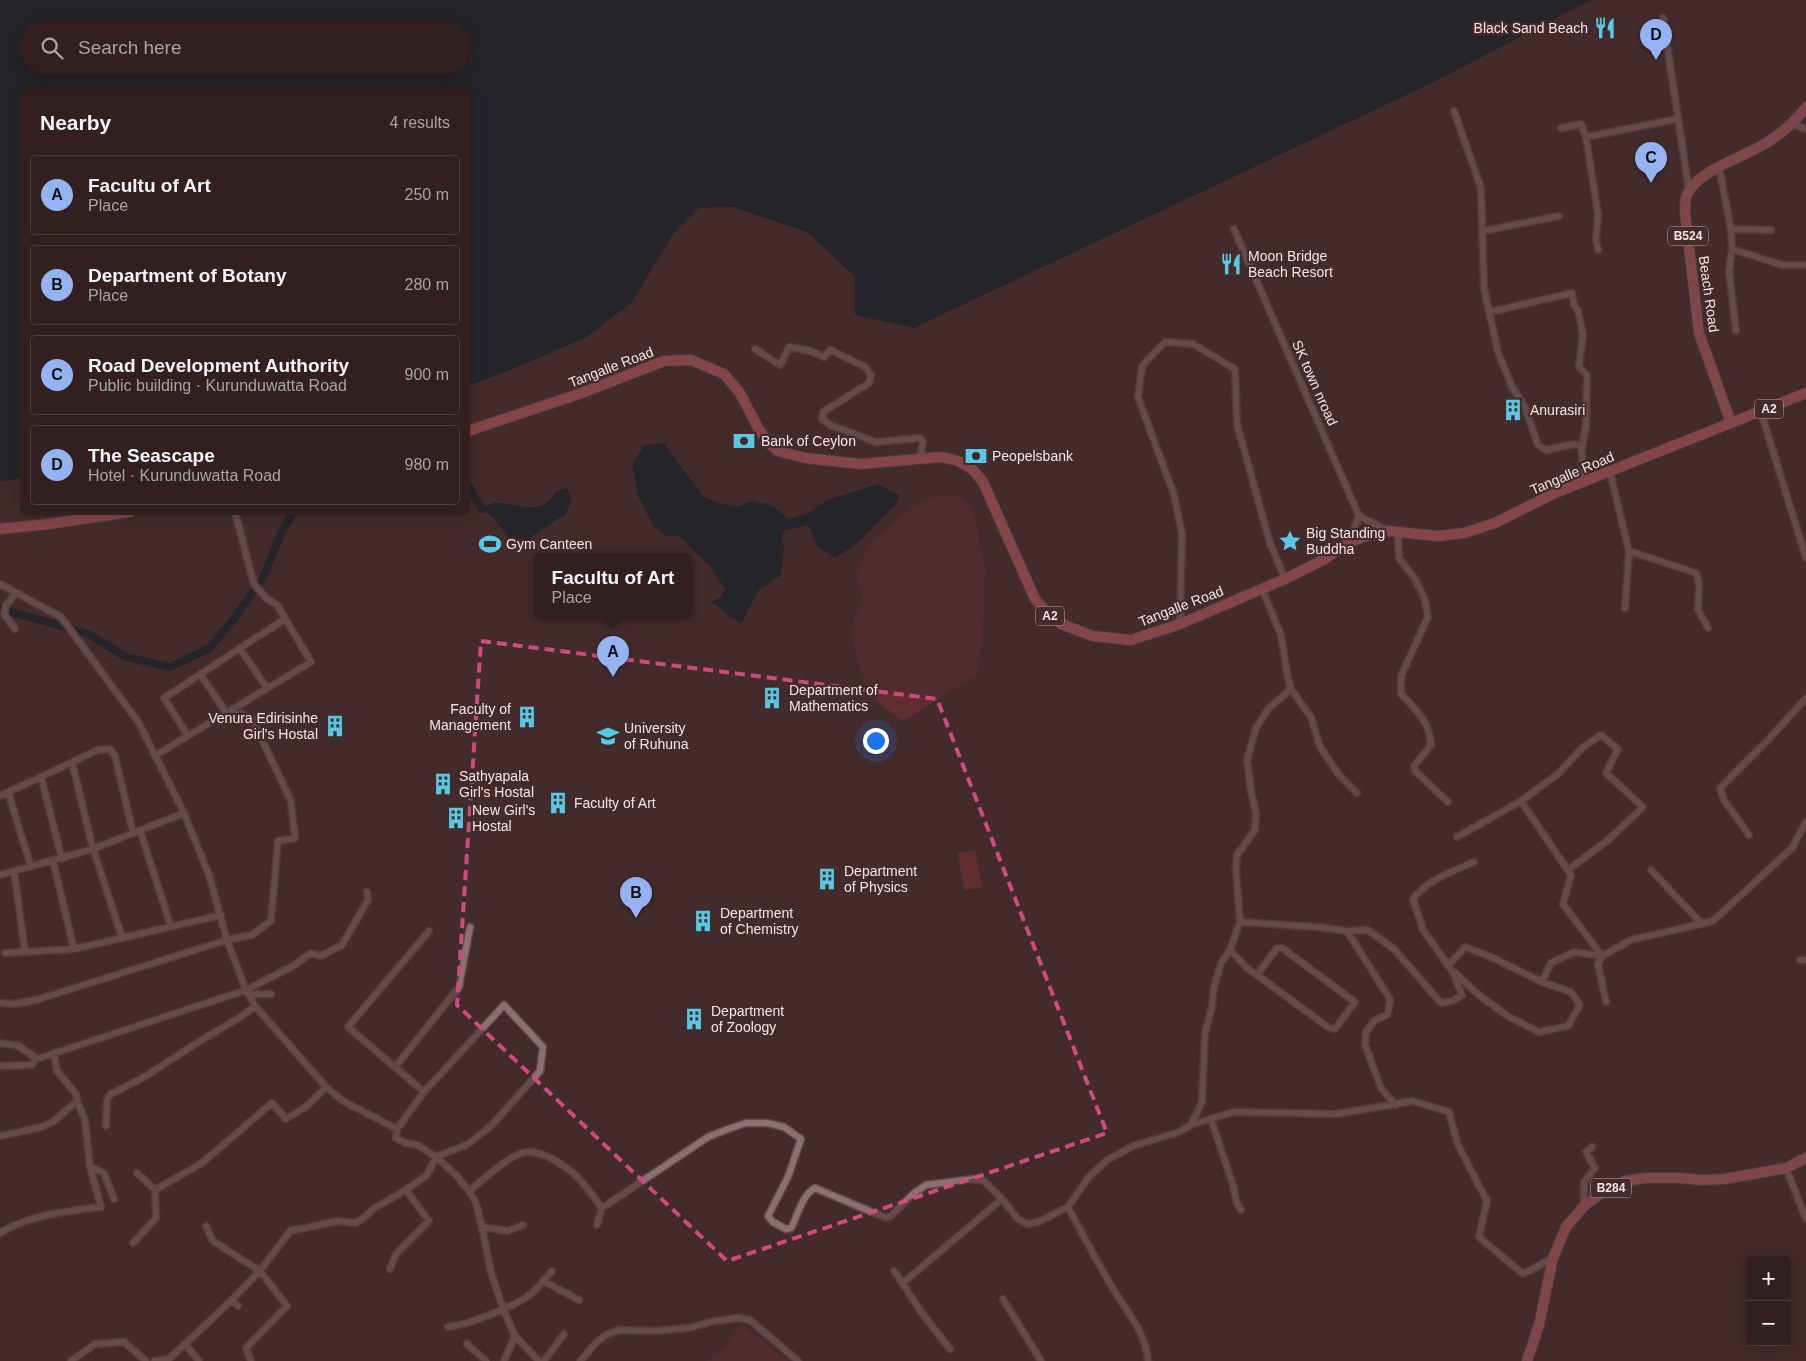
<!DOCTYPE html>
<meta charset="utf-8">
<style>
:root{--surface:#322021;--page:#3d2d2e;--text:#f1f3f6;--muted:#a8a3a5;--line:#4d3e3f;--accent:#95b2f1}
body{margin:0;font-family:Arial,sans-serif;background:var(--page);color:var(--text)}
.controls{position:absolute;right:15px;bottom:15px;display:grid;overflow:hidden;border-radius:5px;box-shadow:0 2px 12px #0003}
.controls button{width:45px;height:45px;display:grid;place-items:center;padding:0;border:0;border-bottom:1px solid var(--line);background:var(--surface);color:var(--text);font:25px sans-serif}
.you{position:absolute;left:875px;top:740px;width:18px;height:18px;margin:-12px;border:4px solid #fff;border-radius:50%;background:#1a73e8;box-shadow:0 0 0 8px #1a73e833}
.badge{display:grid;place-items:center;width:32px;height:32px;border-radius:50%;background:var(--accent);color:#111;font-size:16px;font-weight:700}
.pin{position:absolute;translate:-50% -41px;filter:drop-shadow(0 1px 2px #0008)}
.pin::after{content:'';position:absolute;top:26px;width:18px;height:15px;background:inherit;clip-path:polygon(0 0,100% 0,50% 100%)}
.popup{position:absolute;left:534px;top:554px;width:158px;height:65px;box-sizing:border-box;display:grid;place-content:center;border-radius:5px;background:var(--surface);filter:drop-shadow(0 1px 4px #0005);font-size:16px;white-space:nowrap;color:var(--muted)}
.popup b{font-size:19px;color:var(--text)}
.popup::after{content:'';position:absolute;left:50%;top:100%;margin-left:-10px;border:10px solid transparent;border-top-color:var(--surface)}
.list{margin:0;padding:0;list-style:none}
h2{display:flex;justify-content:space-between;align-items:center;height:65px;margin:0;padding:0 20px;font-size:21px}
h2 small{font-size:16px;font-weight:400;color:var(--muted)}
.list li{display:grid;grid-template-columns:32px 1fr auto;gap:15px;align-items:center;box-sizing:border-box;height:80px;margin:0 10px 10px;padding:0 10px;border:1px solid var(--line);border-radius:5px}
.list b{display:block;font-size:19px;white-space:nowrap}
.list p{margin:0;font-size:16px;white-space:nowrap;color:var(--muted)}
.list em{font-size:16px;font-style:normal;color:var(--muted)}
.icon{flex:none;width:28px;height:28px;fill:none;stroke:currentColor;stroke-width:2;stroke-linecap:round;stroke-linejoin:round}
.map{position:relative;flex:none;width:1806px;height:1361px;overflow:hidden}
.search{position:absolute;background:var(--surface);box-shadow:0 2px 12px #0003;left:20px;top:20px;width:450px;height:55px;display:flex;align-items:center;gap:12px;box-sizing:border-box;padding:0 18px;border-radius:28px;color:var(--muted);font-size:19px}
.panel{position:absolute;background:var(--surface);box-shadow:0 2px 12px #0003;left:20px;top:90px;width:450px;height:425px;border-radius:5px}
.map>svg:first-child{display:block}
.green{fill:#602e31}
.water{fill:#001e26;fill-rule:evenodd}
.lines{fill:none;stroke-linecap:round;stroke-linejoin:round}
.canal{stroke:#001e26;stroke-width:8}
.minor-casing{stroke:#5e494a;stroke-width:9}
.primary-casing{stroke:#5e494a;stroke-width:12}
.trunk-casing{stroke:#5e494a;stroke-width:12}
.minor{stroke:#8d6f70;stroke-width:6}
.primary{stroke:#c0676f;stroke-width:10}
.trunk{stroke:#d1646f;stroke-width:10}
.marked{fill:none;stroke:#cf4b7e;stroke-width:4;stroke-dasharray:10 6;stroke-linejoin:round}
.labels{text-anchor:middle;stroke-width:4.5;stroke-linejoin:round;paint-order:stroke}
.shield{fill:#432b2c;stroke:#c0acae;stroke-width:1}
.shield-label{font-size:12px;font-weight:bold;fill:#f5e4e5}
.poi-label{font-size:14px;fill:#f5e4e5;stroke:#432b2c;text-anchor:start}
.street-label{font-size:14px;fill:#f5e4e5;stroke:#432b2c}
</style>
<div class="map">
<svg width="1806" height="1361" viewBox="0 0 1806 1361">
<rect width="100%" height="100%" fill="#432b2c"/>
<path class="green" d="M955 495 973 507 985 571 983 629 978 674 903 721 879 703 865 685 850 630 863 601 856 569 872 542 900 516 932 497Z
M975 850 982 887 964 890 958 853Z
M740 1324 788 1361H706L726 1348Z"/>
<path class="water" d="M0 0H1591L1434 82 914 328 855 315V277L807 232 733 207 699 208 674 233 631 303 585 338 513 369 468 386V92H22V478L0 482ZM29 29H461V66H29Z
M664 443 703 496 718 503 736 507 752 501 772 505 788 519 809 513 827 500 878 484 899 495 897 503 857 544 835 558 817 546 808 525 784 531 781 540 784 545 781 575 758 591 741 624 711 602 720 598 725 589 711 568 678 535 668 537 654 527 638 496 632 464 645 445Z
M567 488 572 499 565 516 556 520 527 540 514 541C500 530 497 519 482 509 486 507 492 502 497 503 518 503 542 518 555 492Z"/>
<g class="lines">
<path class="canal" d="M468 485 482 509
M0 609 62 626 90 635 126 657 170 667 210 648 235 617 263 578 283 529 294 512"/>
<g class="minor-casing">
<path id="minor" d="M1663 18 1689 191
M1454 111 1481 188 1484 288 1498 352 1512 387 1525 407 1538 445 1546 450 1574 444 1581 446 1585 481
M1792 124 1806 129
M1561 128 1581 124 1586 137
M1719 167 1731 229 1732 249 1729 271 1736 331
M1234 229 1359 516 1388 531
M1731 229 1771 230
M1483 231 1559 216
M1732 249 1782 265H1806
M1598 250 1596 240 1598 214 1586 137 1677 119
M1490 312 1572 293 1574 305 1578 310 1583 334 1579 367 1587 375 1586 424 1582 448
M755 349 780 365 789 347 811 351 824 357 830 350 865 367 871 375 869 383 823 412 822 419 830 425 876 442 920 438 923 442 920 458
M1761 412 1806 558
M1610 472 1629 551 1625 608
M1398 532 1399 558 1415 579 1424 597 1428 617 1401 676V694C1416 710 1430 722 1431 745L1414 766 1415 771 1448 802
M1348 543 1359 516
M1629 551 1696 573 1699 584 1698 610 1708 628
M0 584 61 617 139 723 184 813 209 875 227 940 246 990 255 1006 326 1087 343 1101 397 1129 396 1138 405 1143 418 1145 436 1157 456 1175 469 1191 476 1203 482 1227 491 1272 503 1309 515 1336 539 1361
M1262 589 1281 635 1288 679 1291 689 1311 717 1320 747 1339 775 1357 793
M1180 624 1182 534 1174 495 1138 397 1142 366 1165 342 1193 344 1235 369 1237 424 1270 543 1285 579
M15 629 4 614 6 605 16 593
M240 649 267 688
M188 736 164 698 285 619
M156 755 311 662 277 605 266 598 254 584 235 512
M72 762 93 849 122 937
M41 777 62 859
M8 792 31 867
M0 796 98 750 110 749 115 756 133 833
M1521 801 1571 875 1563 904 1602 956
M140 830 171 927
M1749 835 1724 800 1720 788 1769 739 1806 698
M1457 837 1521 801 1559 773 1583 747 1601 735 1618 749 1606 773 1643 807 1607 841 1569 869
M53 861 74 949
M1651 870 1701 923
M14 871 25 951
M0 875 93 849 184 813
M1240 922 1236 869 1237 855 1255 830 1256 813 1251 791 1247 760 1256 728 1268 709 1291 689
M1347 931 1390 999 1388 1014 1374 1021 1366 1032 1365 1045 1381 1088 1395 1105
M1277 948H1282L1355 1002 1335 1029 1329 1028 1257 975Z
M1230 950 1247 968 1257 975
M5 953 74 949 221 915
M1800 960H1806
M1449 965 1465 947 1489 956 1542 982 1571 992 1580 1005 1568 1026 1539 1032 1509 1017 1480 996 1454 972
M1542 982 1551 963 1574 952 1602 956
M248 994H271
M1606 1002 1598 965 1602 956 1631 940 1713 921 1792 848 1806 822
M0 1003 14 1004 36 1000 227 940 252 935 271 921 278 841 295 838 291 801 253 721 241 714 226 712 200 674
M0 1043 19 1046 37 1059 31 1065 0 1066
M37 1059 246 990 293 966 311 953 321 956 342 945 368 900 367 892
M396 1066 459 987 470 927
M424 1092 348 1027 429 931
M1211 1119 1232 1182 1237 1203 1241 1210
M1191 1125 1233 1112 1336 1114 1413 1101 1449 1112 1458 1145 1487 1201 1479 1237 1523 1274 1553 1258
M106 1126 107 1100 111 1094 146 1076 200 1041 239 1018 255 1006
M0 1136 42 1127 54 1121 77 1101 76 1094 57 1071 54 1053
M90 1167 104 1173 114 1199
M1786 1168 1806 1219
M137 1173 155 1190
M469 1191C482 1181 507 1157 522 1153 539 1148 560 1163 572 1172 583 1181 593 1196 602 1208L597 1225
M1584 1206V1182L1595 1168 1586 1152 1592 1147
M1068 1207C1083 1235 1098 1264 1115 1292 1129 1314 1146 1334 1148 1361
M602 1208 708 1137 728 1129 746 1123H767L784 1127 801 1139 788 1177 768 1216 773 1222 786 1229 791 1228C798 1215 802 1195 815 1188L886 1218 891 1216 914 1193 926 1185 974 1179 984 1181 1002 1199 1018 1219 1028 1224 1038 1222 1068 1207 1088 1178 1107 1160 1133 1146 1179 1132 1191 1125 1202 1102 1205 1033 1212 1007 1214 987 1221 963 1230 950 1240 922 1319 927 1347 931 1368 930 1394 949 1441 1003 1453 1001 1462 995 1453 972 1423 930 1413 899C1427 880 1453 871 1474 862
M206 1226 213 1241 260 1271 290 1231 338 1221 355 1223 364 1218 373 1209 406 1190 427 1175 436 1157 468 1144 492 1125 540 1071 543 1047 504 1005 424 1092 397 1129
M482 1227 507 1231 523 1225
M0 1233C28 1215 69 1211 101 1207L90 1167 85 1120 77 1101
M133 1243 156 1218 155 1190 202 1163 272 1103 286 1119 307 1106 326 1087
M390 1269 396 1254 429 1221 406 1190
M894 1271C902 1281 907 1291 914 1301 925 1318 937 1333 950 1349
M543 1281 579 1300
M904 1282 1002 1199
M1003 1299 1041 1361
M238 1306 232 1300 260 1271 287 1306 246 1348 251 1361
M448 1327C468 1325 515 1306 531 1294 538 1288 545 1279 552 1271
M185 1344 199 1361
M467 1344 486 1361
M71 1361 95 1344 124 1342 146 1361
M154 1361 169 1359 232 1300
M504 1361 515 1336
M544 1361 564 1334
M580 1361 597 1342 606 1335 619 1330 654 1331 689 1328 710 1322 737 1318 750 1320 798 1361"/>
</g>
<g class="primary-casing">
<path id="primary" d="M1731 423 1699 333 1685 212C1685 207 1685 202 1686 197 1694 172 1741 158 1763 145 1780 135 1794 123 1806 107
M1527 1361 1539 1325 1553 1258 1566 1227 1584 1206 1604 1191 1625 1181 1645 1178H1680L1701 1180 1725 1179 1786 1168 1806 1158"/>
</g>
<g class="trunk-casing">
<path id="trunk" d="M468 431 579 394 664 361 691 360 724 374 740 393 758 428 767 441 778 451 805 458 860 464 942 457 958 461 972 469 983 482 1035 599 1048 614 1061 624 1093 636 1131 640 1180 624 1285 579 1323 560 1348 543 1363 537 1389 531 1437 536 1464 533 1495 523 1555 493 1806 393
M0 529 48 524 130 512"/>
</g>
<use href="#minor" class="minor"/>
<use href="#primary" class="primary"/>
<use href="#trunk" class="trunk"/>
</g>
<path d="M0 0H1806V1361H0ZM481 641 937 699 1107 1133 727 1261 457 1005Z" fill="#432b2c" fill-opacity=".55" fill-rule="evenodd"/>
<path class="marked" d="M481 641 937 699 1107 1133 727 1261 457 1005Z"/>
<defs>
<g id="restaurant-bare" transform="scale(1.725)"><path d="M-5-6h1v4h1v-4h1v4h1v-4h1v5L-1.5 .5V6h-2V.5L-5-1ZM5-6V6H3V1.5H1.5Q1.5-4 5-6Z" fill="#59c8e5" stroke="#432b2c" stroke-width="2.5" paint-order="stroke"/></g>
<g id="building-bare" transform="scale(1.725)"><path d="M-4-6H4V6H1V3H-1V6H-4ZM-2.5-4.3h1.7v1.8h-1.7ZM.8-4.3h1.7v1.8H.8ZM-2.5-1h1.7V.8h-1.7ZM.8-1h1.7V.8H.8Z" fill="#59c8e5" stroke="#432b2c" stroke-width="2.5" paint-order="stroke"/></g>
<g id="bank-bare" transform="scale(1.725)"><path d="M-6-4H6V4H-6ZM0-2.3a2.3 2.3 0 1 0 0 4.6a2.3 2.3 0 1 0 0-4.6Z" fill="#59c8e5" stroke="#432b2c" stroke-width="2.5" paint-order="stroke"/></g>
<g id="sight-bare" transform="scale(1.725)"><path d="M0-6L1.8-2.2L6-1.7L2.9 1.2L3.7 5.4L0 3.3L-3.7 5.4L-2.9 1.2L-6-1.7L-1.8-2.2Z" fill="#59c8e5" stroke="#432b2c" stroke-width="2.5" paint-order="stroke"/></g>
<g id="stadium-bare" transform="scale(1.725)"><path d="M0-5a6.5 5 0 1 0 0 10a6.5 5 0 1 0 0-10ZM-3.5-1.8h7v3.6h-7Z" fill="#59c8e5" stroke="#432b2c" stroke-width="2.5" paint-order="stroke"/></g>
<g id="university-bare" transform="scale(1.725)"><path d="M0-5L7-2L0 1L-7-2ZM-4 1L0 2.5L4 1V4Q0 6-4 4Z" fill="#59c8e5" stroke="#432b2c" stroke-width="2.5" paint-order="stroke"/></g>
</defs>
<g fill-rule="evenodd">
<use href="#restaurant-bare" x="1605" y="28"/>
<use href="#restaurant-bare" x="1231" y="264"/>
<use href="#building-bare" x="1513" y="410"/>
<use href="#bank-bare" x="744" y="441"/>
<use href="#bank-bare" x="976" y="456"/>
<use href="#sight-bare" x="1290" y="541"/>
<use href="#stadium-bare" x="490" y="544"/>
<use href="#building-bare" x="772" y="698"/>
<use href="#building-bare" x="527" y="717"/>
<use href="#building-bare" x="335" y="726"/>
<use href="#university-bare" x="608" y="736"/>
<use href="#building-bare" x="443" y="784"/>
<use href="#building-bare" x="558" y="803"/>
<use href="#building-bare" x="456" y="818"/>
<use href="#building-bare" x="827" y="879"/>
<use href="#building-bare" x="703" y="921"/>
<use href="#building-bare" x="694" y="1019"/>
</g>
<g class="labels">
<g class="shield">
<rect x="1668" y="226.5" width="40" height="19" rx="4"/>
<rect x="1755" y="399.5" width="28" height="19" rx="4"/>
<rect x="1036" y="606.5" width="28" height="19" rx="4"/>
<rect x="1591" y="1178.5" width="40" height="19" rx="4"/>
</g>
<g class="shield-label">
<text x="1688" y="240">B524</text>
<text x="1769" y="413">A2</text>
<text x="1050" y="620">A2</text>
<text x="1611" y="1192">B284</text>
</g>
<g class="poi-label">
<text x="1588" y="33" text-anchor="end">Black Sand Beach</text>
<text x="1248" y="261">Moon Bridge<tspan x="1248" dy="16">Beach Resort</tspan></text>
<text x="1530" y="415">Anurasiri</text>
<text x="761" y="446">Bank of Ceylon</text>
<text x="992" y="461">Peopelsbank</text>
<text x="1306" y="538">Big Standing<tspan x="1306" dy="16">Buddha</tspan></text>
<text x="506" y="549">Gym Canteen</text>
<text x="789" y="695">Department of<tspan x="789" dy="16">Mathematics</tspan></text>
<text x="511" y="714" text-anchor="end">Faculty of<tspan x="511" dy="16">Management</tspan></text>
<text x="318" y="723" text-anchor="end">Venura Edirisinhe<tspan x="318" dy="16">Girl's Hostal</tspan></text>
<text x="624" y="733">University<tspan x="624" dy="16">of Ruhuna</tspan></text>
<text x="459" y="781">Sathyapala<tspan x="459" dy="16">Girl's Hostal</tspan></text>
<text x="574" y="808">Faculty of Art</text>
<text x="472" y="815">New Girl's<tspan x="472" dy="16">Hostal</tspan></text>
<text x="844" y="876">Department<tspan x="844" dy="16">of Physics</tspan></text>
<text x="720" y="918">Department<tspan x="720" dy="16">of Chemistry</tspan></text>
<text x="711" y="1016">Department<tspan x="711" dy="16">of Zoology</tspan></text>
</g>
<g class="street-label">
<text transform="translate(1709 294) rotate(82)" y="5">Beach Road</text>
<text transform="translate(611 367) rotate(-21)" y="5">Tangalle Road</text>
<text transform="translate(1315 383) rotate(66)" y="5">SK town nroad</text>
<text transform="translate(1572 473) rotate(-23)" y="5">Tangalle Road</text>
<text transform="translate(1181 606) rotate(-21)" y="5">Tangalle Road</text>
</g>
</g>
</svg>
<div class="controls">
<button>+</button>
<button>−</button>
</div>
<div class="you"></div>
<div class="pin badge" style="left:613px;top:677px">A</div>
<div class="popup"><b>Facultu of Art</b>Place</div>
<div class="pin badge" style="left:636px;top:918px">B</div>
<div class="pin badge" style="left:1651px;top:183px">C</div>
<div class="pin badge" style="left:1656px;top:60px">D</div>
<div class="search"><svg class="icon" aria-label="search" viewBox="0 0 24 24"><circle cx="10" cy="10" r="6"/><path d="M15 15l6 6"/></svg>Search here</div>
<section class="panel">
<h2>Nearby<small>4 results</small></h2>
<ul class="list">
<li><span class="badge">A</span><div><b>Facultu of Art</b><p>Place</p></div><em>250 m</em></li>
<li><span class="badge">B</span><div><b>Department of Botany</b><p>Place</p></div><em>280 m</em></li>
<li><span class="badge">C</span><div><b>Road Development Authority</b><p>Public building · Kurunduwatta Road</p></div><em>900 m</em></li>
<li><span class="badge">D</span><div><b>The Seascape</b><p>Hotel · Kurunduwatta Road</p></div><em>980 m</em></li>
</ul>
</section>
</div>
